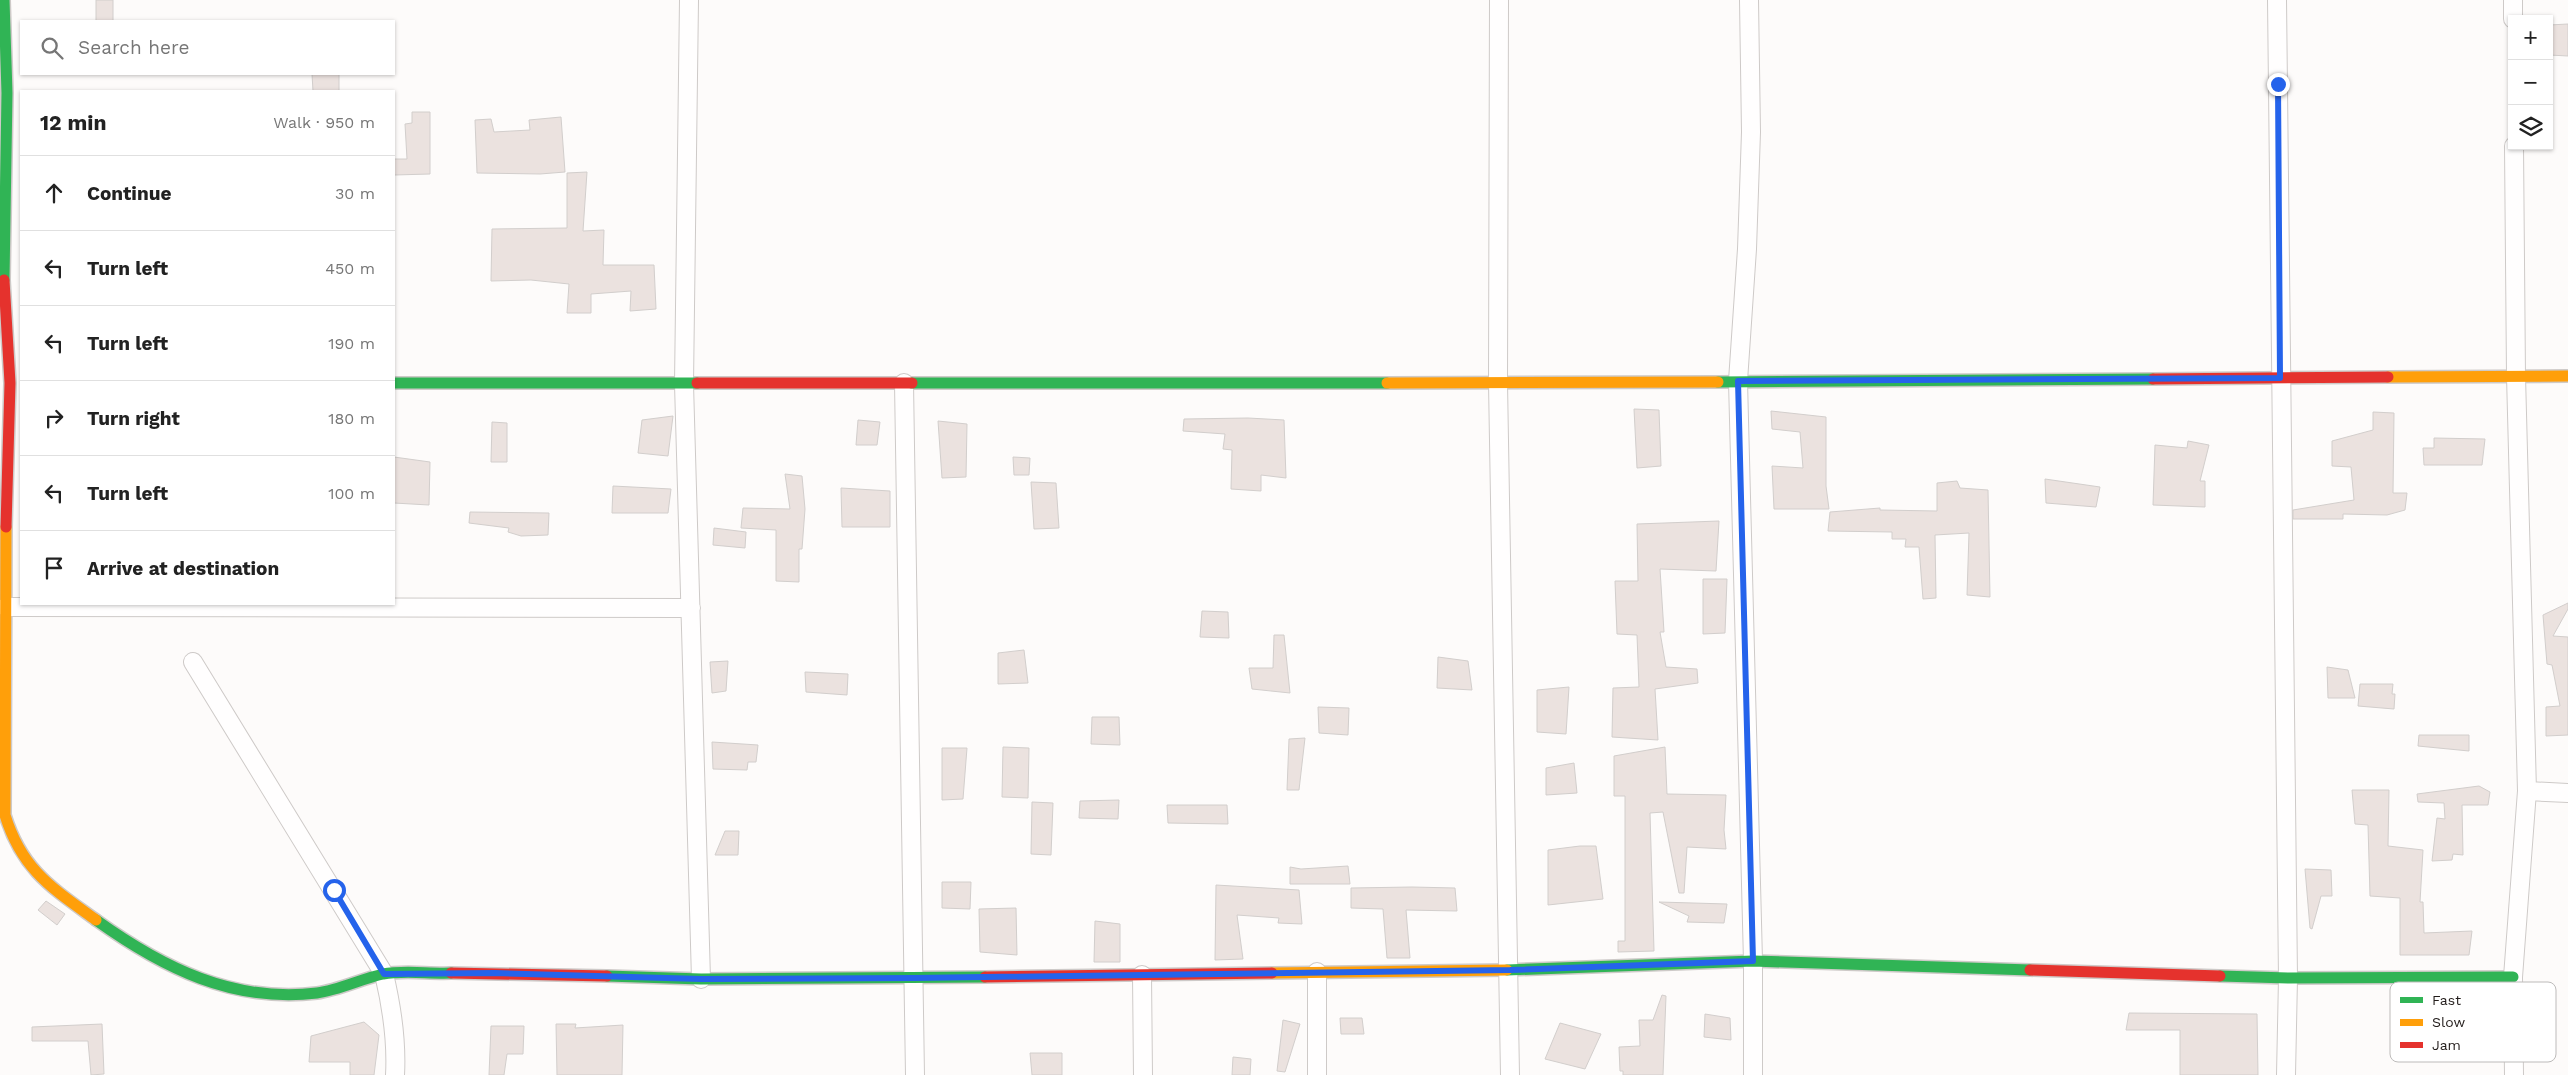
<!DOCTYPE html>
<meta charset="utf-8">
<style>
:root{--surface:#fff;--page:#f6f6f6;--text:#222;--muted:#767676;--line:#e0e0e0}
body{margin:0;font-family:"Work Sans",sans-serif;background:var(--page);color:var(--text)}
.controls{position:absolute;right:15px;top:15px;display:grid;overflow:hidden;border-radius:0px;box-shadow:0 1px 4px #0004}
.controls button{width:45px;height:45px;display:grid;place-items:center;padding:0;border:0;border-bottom:1px solid var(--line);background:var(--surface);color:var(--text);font:25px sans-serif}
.stop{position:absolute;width:15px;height:15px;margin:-11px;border:4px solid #2563eb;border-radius:50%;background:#fff}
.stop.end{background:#2563eb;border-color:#fff;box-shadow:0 1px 5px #0008}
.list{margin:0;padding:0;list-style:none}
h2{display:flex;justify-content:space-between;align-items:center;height:65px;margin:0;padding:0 20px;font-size:21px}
h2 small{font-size:16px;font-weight:400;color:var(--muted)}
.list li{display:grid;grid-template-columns:32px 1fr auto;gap:15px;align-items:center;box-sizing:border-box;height:75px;padding:0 20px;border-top:1px solid var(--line)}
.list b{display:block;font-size:19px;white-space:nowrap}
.list em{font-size:16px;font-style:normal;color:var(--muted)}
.icon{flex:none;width:28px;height:28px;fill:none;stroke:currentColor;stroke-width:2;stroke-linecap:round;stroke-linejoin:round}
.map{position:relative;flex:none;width:2568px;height:1075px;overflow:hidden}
.search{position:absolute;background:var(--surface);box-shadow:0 1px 4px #0004;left:20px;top:20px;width:375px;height:55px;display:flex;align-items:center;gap:12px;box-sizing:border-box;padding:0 18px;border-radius:0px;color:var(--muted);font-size:19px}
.panel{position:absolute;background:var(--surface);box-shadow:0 1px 4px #0004;left:20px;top:90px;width:375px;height:515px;border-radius:0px}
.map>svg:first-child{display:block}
.building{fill:#ebe2df;stroke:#d2cecc}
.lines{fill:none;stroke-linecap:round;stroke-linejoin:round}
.street-casing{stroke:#cecac8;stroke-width:20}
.fast-casing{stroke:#cecac8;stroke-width:14}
.slow-casing{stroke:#cecac8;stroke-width:14}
.jam-casing{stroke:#cecac8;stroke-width:14}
.street{stroke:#fffefe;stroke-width:18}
.fast{stroke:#30b455;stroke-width:11}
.slow{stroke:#ff9f0a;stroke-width:11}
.jam{stroke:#e5322d;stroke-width:11}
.route{stroke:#2563eb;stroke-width:6}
.key{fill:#fff;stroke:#bdbbba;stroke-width:1}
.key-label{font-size:14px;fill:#221c1a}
</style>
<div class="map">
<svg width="2568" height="1075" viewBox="0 0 2568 1075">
<rect width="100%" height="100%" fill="#fdfbfa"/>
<path class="building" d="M96 0H113V21H96Z
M2568 24V56L2549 55V25Z
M312 74H339V91H313Z
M412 112H430V174L394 175V159H407L405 124 412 123Z
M561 117 565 172 540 174 477 173 475 120 491 119 494 132 530 130 529 120Z
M587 172 583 231 604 230 603 265H654L656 309 630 311 631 291 591 294V313H567L569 284 531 280 491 281 492 229 567 228V173Z
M1634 409 1659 410 1661 466 1637 468Z
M1771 411 1826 417V486L1829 509H1774L1772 466 1803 468 1800 432 1772 429Z
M2373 412 2394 413 2393 493H2407L2405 510 2387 515 2343 514V519H2293V510L2354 500 2351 467 2332 466V441L2373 430Z
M673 416 668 456 638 453 642 420Z
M1248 418 1284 420 1286 478 1261 475V491L1231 489 1232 450 1223 449 1225 434 1183 431 1184 419Z
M858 420 880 422 877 445H856Z
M938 421 967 424 966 477 942 478Z
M492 422 507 423V462H491Z
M2434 438 2485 439 2482 465H2424L2423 448H2434Z
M2188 441 2209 445 2200 481H2205V507L2153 505 2155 445 2187 448Z
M394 457 430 462 429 505 394 503Z
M1013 457 1030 458 1029 475H1014Z
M785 474 802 476 805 509 802 549H799V582L776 581V530L741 528 743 508 790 509Z
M2045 479 2100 487 2096 507 2046 503Z
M1957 481 1960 488 1988 490 1990 597 1967 595 1969 533 1935 535 1936 598 1923 599 1919 547H1905L1906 539H1892V532L1828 531 1830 512 1880 508V510L1937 511V483Z
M1031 482 1056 483 1059 528 1034 529Z
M613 486 671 489 668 513H612Z
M841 488 890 491V527H842Z
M470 512 549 513 548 535 521 536 508 532 509 528 469 523Z
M1719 521 1716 571 1660 569 1664 632H1660L1666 667 1697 669 1698 683 1655 689 1658 740 1612 737 1613 688 1639 687 1637 635 1617 634 1615 581H1638L1637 524Z
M714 528 746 532 745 548 713 545Z
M1703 579H1727L1725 633 1703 634Z
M2568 603V609L2553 636 2568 637V735L2546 736V707L2560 706 2552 665 2547 664 2543 615Z
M1202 611 1228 612 1229 638 1200 637Z
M1274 635H1284L1290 693 1252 689 1249 668H1273Z
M1024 650 1028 683 998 684V653Z
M1438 657 1468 661 1472 690 1437 688Z
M728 661 726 691 712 693 710 662Z
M2327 667 2348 670 2355 698H2328Z
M805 672 848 674 847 695 806 692Z
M2360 684H2393L2392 694H2395L2394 709 2358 706Z
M1569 687 1566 734 1537 732V690Z
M1318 707 1349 708 1348 735 1319 733Z
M1092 717H1119L1120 745 1091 744Z
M2419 735H2469V751L2418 746Z
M1305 738 1299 790H1287L1289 739Z
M712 742 758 745 756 762H748L747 770 713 769Z
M1003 747 1029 748 1028 798 1002 797Z
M1665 747 1667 794 1726 795 1724 830 1726 849 1687 847 1684 893H1679L1663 812 1650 813 1654 951 1618 952V941H1625V796H1614V756Z
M942 748H967L963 799 942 800Z
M1574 763 1577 793 1546 795V768Z
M2479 786 2490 792 2488 805H2462L2463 855 2453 854 2452 860 2432 861 2437 818 2445 819 2444 803 2418 802 2417 794Z
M2352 790H2389L2388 846 2423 850 2420 902H2423L2424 933 2472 931 2469 955H2400V898L2370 896 2368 825 2355 824Z
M1119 800 1118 819 1079 818 1080 801Z
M1032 802 1053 803 1051 855 1031 854Z
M1167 805H1227L1228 824 1168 823Z
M725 831H739L738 855H715Z
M1580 846H1596L1603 899 1548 905V850Z
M1348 866 1350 884H1290V867L1301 869Z
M2305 869 2331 870 2332 896H2321L2312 929 2310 928Z
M942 882H971L970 909 942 908Z
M1216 885 1299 890 1302 924 1278 923 1279 918 1237 915 1243 959 1215 960Z
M1412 887 1455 888 1457 911 1406 910 1410 958H1387L1383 909 1351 908V888Z
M46 901 65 914 57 925 38 910Z
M1659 902 1727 904 1724 923 1687 922 1689 916Z
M1016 908 1017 955 980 952 979 909Z
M1095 921 1120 924V962H1094Z
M1662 995 1666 996 1663 1075H1623V1071H1620L1619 1047 1640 1046 1639 1020H1653Z
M2129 1013 2257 1014 2258 1075H2180V1030H2126Z
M1705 1014 1730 1018 1731 1040 1704 1037Z
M1340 1018H1362L1364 1034H1341Z
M1283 1020 1300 1024 1285 1072 1277 1071Z
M364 1022 379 1035 374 1075H350V1062H309L311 1036Z
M1560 1023 1601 1034 1585 1069 1545 1059Z
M102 1024 104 1074 91 1075 88 1041H32V1027Z
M556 1024H576L575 1028 623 1025 622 1075H557Z
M491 1026H524L523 1054H507L504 1075H489Z
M1030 1053H1062V1075H1032Z
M1233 1057 1251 1059 1250 1075H1232Z"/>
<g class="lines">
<g class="street-casing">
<path id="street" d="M689 0 684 384 701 979
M1499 0 1498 383 1510 1075
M1749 0 1751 132 1747 249 1738 381 1753 961V1075
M2277 0 2288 978 2286 1075
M2513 0V19
M904 383 915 1075
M6 607 691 608
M193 662 384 974C392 1008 397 1040 395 1075
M2527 791 2568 793
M1317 972V1075
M1142 975 1143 1075
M2514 1075 2513 977 2527 791 2516 376 2514 146"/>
</g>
<g class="fast-casing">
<path id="fast" d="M4 0 7 93 4 280
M1718 382 2153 379
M394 383H697
M912 383H1387
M96 920C163 968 233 1003 317 993 339 990 361 979 383 974 404 970 429 974 451 973
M1507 970 1753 961 2030 970
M607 976 701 979 985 977
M2220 976 2288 978 2513 977"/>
</g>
<g class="slow-casing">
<path id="slow" d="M2388 377 2568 376
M1387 383 1718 382
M6 527 5 815C22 870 52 888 96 920
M1272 973 1507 970"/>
</g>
<g class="jam-casing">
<path id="jam" d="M4 280 10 383 6 527
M2153 379 2388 377
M697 383H912
M2030 970 2220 976
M451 973 607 976
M985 977 1272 973"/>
</g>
<use href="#street" class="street"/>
<use href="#fast" class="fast"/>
<use href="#slow" class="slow"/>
<use href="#jam" class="jam"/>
</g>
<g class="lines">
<path class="route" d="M334 890 384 974 495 973 701 979 915 978 1510 970 1753 961 1738 381 2280 378 2278 84"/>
</g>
<rect x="2390" y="982" width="166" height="80" rx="8" class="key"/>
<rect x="2400" y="997" width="23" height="6" fill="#30b455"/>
<rect x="2400" y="1019" width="23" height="7" fill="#ff9f0a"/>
<rect x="2400" y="1042" width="23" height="6" fill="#e5322d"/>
<g class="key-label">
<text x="2432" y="1005">Fast</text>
<text x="2432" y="1027">Slow</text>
<text x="2432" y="1050">Jam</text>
</g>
</svg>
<div class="controls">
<button>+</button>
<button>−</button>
<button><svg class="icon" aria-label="layers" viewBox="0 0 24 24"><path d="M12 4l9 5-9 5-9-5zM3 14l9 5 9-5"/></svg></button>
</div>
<div class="stop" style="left:334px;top:890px"></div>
<div class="stop end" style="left:2278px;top:84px"></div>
<div class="search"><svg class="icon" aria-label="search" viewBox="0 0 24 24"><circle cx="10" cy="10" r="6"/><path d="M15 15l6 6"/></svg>Search here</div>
<section class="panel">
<h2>12 min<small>Walk · 950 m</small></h2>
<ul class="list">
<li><svg class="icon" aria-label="ahead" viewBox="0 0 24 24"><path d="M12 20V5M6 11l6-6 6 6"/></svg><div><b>Continue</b></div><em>30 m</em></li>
<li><svg class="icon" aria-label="left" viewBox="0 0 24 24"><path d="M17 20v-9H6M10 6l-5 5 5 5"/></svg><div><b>Turn left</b></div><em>450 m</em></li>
<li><svg class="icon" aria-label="left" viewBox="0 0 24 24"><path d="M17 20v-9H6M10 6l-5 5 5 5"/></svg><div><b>Turn left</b></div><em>190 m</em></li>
<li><svg class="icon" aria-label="right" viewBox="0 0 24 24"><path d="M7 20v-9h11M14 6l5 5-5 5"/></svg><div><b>Turn right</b></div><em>180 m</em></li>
<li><svg class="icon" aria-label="left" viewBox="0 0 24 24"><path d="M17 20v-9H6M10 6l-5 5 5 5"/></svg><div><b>Turn left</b></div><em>100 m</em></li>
<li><svg class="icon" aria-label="arrive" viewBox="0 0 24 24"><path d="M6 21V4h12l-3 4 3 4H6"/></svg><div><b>Arrive at destination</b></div></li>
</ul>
</section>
</div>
